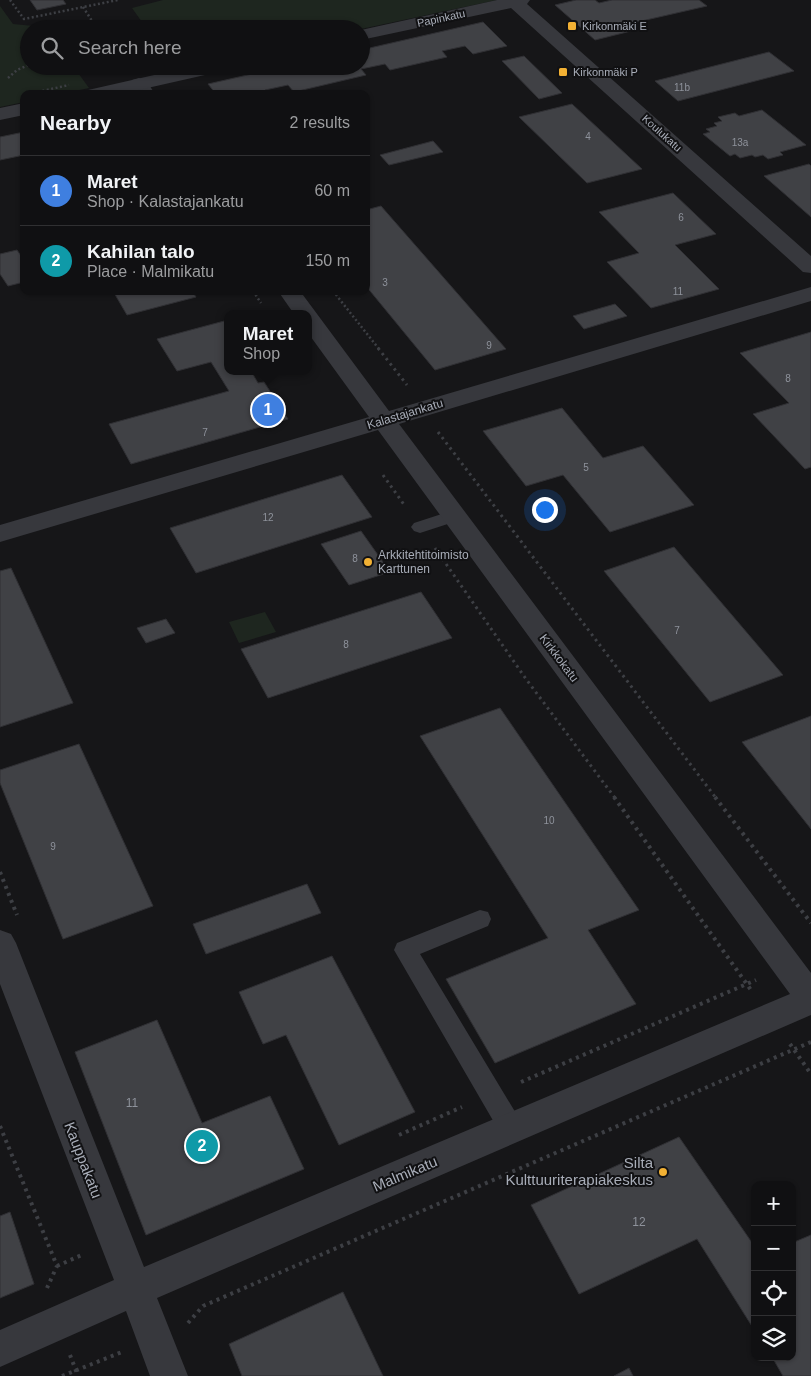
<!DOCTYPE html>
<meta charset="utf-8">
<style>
:root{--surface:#101012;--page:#1e1e20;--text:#f1f3f6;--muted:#9c9d9f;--line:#303032;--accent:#ea580c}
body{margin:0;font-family:Arial,sans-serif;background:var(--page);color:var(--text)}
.controls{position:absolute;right:15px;bottom:15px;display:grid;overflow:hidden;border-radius:10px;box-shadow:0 1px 4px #0004}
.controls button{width:45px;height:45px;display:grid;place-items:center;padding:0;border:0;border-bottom:1px solid var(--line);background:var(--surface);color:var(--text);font:25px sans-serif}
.you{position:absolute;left:544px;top:509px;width:18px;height:18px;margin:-12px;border:4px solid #fff;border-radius:50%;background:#1a73e8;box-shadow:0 0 0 8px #1a73e833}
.badge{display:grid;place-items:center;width:32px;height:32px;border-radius:50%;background:var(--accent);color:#fff;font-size:16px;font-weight:700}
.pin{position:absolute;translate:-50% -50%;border:2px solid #fff;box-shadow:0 1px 5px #0006}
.popup{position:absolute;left:224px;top:310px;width:88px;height:65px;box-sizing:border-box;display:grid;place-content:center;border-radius:10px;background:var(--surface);filter:drop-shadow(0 1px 4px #0005);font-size:16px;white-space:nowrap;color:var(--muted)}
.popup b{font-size:19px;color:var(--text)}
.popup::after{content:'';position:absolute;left:50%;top:100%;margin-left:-10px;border:10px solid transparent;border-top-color:var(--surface)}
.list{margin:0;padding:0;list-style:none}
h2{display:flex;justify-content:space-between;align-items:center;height:65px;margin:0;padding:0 20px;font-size:21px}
h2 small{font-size:16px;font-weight:400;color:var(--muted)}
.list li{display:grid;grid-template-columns:32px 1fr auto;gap:15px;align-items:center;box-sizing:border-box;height:70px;padding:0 20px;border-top:1px solid var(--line)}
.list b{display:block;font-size:19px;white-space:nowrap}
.list p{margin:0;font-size:16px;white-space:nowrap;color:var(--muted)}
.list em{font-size:16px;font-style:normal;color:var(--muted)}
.icon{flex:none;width:28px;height:28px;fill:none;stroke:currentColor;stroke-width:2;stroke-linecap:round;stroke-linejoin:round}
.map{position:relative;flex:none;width:811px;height:1376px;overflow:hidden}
.search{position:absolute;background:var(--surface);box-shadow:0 1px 4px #0004;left:20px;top:20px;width:350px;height:55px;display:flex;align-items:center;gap:12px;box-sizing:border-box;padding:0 18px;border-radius:28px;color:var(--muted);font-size:19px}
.panel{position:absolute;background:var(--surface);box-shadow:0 1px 4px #0004;left:20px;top:90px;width:350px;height:205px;border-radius:10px}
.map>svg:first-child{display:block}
.green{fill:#1e261f}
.building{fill:#404145;stroke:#303034}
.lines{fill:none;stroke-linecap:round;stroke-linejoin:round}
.path-far2{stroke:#3d3f44;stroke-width:2.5;stroke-dasharray:2 2.5;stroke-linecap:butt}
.path-far1{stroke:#3d3f44;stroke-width:3;stroke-dasharray:2.5 4;stroke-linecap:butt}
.path{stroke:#3d3f44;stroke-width:4;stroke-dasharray:3 4.5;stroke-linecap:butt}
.service{fill:#37383d;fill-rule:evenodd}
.minor{fill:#37383d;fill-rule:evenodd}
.tertiary{fill:#37383d;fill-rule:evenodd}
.poi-dot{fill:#f2b134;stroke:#111113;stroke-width:2}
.labels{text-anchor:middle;stroke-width:4;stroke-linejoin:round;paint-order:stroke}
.number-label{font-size:10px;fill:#8e929b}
.far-street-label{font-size:11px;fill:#a8adb8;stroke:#111113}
.far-poi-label{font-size:11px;fill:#a8adb8;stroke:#111113;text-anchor:start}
.street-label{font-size:12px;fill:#a8adb8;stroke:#111113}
.poi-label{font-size:12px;fill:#a8adb8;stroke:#111113;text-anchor:start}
.near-number-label{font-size:12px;fill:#8e929b}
.near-street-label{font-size:15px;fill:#a8adb8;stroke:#111113}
.near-poi-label{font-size:15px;fill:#a8adb8;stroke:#111113;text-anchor:end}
</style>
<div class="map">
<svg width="811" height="1376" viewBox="0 0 811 1376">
<rect width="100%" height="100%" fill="#161618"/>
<path class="green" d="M163 0H497L361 29H147L132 8Z
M0 6 13 24 44 27 45 29H29V66H73L89 88 61 94H24V102L0 107Z
M265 612 276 632 239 643 229 622Z"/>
<path class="building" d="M30 0H63L66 4 37 10Z
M576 0H595L599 3 612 0H699L707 6 624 25 631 31 595 40 555 5Z
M483 22 507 46 473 54 465 46 442 51 447 57 390 70 385 64 361 69 366 75 294 92 288 85 265 90 268 94H216L208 84 287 66H361V50Z
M769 52 794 71 678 101 655 81Z
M524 56 562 93 539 99 502 61Z
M572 104 642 169 587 183 519 117Z
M762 110 806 145 780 152 783 155 768 159 763 155 755 157 752 155 740 158 735 154 730 156 703 134 710 132 706 129 717 126 714 123 722 121 718 117 735 113 739 116Z
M24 132V155L0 160V137Z
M433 141 443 152 389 165 380 155Z
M809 164 811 166V217L764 176Z
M673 193 716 234 675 245 719 289 651 308 607 262 639 253 599 212Z
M381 206 506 349 435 370 366 286V210Z
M17 250 24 260V282L8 286 0 274V254Z
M113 291H192L196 297 127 315Z
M615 304 627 316 584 329 573 316Z
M228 320V371H251L258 383 264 382 288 419 131 464 109 424 229 391 211 362 177 371 157 339Z
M811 332V467L805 469 753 414 789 403 740 353Z
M562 408 603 458 643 446 694 505 610 532 563 475 526 486 483 431Z
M342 475 372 517 196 573 170 528Z
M361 531 390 572 349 585 321 544Z
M674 547 783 675 710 702 604 571Z
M11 568 73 703 0 727V571Z
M421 592 452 638 268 698 241 649Z
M166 619 175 633 146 643 137 628Z
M500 708 639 910 588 930 636 1004 495 1063 446 979 548 938 420 736Z
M811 716V829L742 742Z
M79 744 153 906 63 939 0 783V770Z
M307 884 321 913 206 954 193 924Z
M332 956 415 1112 339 1145 286 1035 263 1044 239 992Z
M157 1020 202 1123 270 1096 304 1169 146 1235 75 1052Z
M679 1137 755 1247V1331L697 1239 579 1294 531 1205Z
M10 1212 34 1284 0 1298V1216Z
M811 1235V1376H783L772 1357H792V1243Z
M343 1292 383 1376H242L229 1344Z
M629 1368 633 1376H614Z"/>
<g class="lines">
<path class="path-far2" d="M10 0 24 19 118 0
M83 7 96 27
M86 29 117 22 122 29
M247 69 258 66
M8 78 17 70 29 65
M38 92 69 85
M253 291 261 303
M333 291 379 349"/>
<path class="path-far1" d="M378 348 407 385
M438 432 716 798
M383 475 405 506
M435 548 526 679 615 798"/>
<path class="path" d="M614 797 751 990
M715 797 811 923
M0 872 17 915
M790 1044 811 1074
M521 1082 756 980
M0 1126 57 1266 47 1288
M399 1135 462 1107
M57 1266 84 1254
M188 1323 203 1306 811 1042
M70 1355 78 1376
M62 1376 122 1352"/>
<path class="service" d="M454 510 460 512 463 516 460 520 420 533 414 531 411 527 414 523Z
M480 910 488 912 491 919 488 926 420 954 520 1120 523 1128 520 1136 511 1139 502 1136 394 950 397 943Z"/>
<path class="minor" d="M139 78 146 80 155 94H136L130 84 132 80Z
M811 287V301L399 424 811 973V1015L157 1298 188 1376H150L126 1311 0 1367V1330L114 1280 0 984V930L11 934 16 943 144 1267 790 994 378 430 0 542V525L369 417 308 333V314H294L278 291H300L389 411Z"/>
<path class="tertiary" d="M497 0H530L527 4 811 256V273L803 272 511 8 361 40V30Z
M194 66H229L227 70 121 94H86L88 90Z
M24 103V115L0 120V108Z"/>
</g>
<g class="poi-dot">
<rect x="567" y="21" width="10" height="10" rx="2.5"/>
<rect x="558" y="67" width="10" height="10" rx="2.5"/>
<circle cx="368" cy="562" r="5"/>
<circle cx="663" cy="1172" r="5"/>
</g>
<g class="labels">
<g class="number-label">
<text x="682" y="91">11b</text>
<text x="588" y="140">4</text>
<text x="740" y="146">13a</text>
<text x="681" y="221">6</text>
<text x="385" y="286">3</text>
<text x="678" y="295">11</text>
<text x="489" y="349">9</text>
<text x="788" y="382">8</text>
<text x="205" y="436">7</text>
<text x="586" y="471">5</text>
<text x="268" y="521">12</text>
<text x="355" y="562">8</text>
<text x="677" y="634">7</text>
<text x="346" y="648">8</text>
<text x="549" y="824">10</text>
<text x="53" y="850">9</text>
</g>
<g class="far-street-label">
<text transform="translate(441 18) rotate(-12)" y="4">Papinkatu</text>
<text transform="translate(662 133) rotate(42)" y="4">Koulukatu</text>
</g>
<g class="far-poi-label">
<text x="582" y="30">Kirkonmäki E</text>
<text x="573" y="76">Kirkonmäki P</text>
</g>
<g class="street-label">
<text transform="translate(405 414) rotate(-17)" y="4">Kalastajankatu</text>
<text transform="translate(559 658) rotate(53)" y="4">Kirkkokatu</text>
</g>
<g class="poi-label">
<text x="378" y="559">Arkkitehtitoimisto<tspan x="378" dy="14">Karttunen</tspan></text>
</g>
<g class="near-number-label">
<text x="132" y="1107">11</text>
<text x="639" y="1226">12</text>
</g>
<g class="near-street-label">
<text transform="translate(83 1160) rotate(69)" y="5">Kauppakatu</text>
<text transform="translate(405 1174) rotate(-23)" y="5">Malmikatu</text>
</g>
<g class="near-poi-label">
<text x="653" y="1168">Silta<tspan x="653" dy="17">Kulttuuriterapiakeskus</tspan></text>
</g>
</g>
</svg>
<div class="controls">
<button>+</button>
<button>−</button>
<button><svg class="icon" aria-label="locate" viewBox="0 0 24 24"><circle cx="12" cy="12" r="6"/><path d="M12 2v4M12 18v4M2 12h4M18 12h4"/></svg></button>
<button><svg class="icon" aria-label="layers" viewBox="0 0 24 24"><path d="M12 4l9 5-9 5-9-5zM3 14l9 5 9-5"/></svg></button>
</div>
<div class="you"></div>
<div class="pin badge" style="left:268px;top:410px;background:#3f7fe0">1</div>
<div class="popup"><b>Maret</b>Shop</div>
<div class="pin badge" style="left:202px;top:1146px;background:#0f9aa8">2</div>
<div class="search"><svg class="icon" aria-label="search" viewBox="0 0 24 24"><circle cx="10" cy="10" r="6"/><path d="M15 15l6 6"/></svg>Search here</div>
<section class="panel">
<h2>Nearby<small>2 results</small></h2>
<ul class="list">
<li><span class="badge" style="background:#3f7fe0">1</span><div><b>Maret</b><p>Shop · Kalastajankatu</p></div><em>60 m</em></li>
<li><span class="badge" style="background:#0f9aa8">2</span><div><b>Kahilan talo</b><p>Place · Malmikatu</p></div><em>150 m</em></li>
</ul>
</section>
</div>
